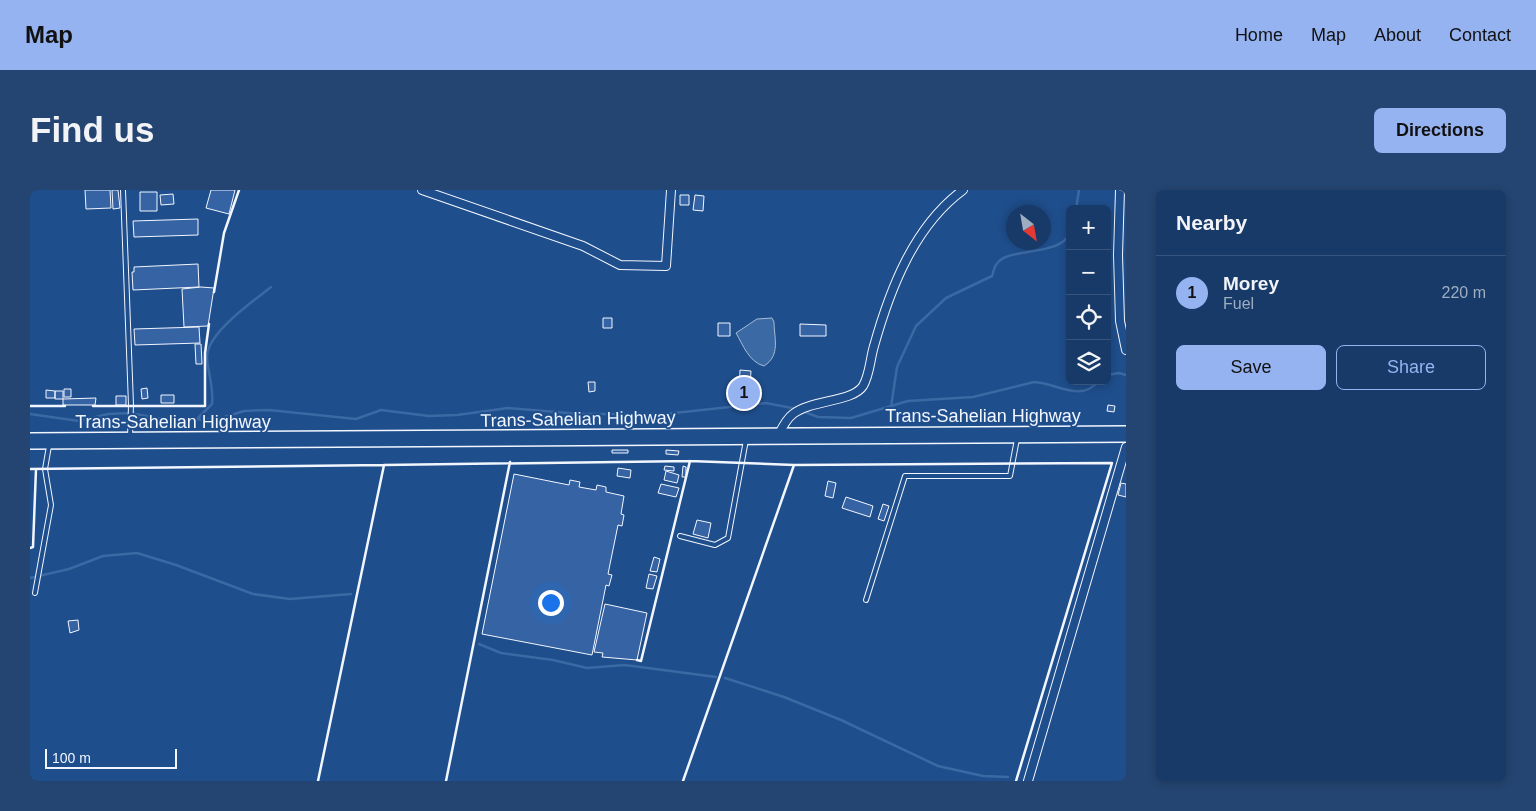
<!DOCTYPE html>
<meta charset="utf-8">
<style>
:root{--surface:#173a69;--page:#244571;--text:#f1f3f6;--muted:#9eadc0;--line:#36547d;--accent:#95b2f1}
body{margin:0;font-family:Helvetica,sans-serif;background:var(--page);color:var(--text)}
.controls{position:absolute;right:15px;top:15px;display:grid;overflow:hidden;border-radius:8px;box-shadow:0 2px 8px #0003}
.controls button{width:45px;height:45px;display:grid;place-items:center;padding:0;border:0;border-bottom:1px solid var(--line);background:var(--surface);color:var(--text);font:25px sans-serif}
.compass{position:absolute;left:976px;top:15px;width:45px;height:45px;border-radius:50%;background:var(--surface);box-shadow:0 2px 8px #0003;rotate:149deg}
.scale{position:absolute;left:15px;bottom:12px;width:132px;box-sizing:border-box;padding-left:5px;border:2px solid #f2f6ff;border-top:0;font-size:14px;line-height:18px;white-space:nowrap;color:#f2f6ff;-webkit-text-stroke:4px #1f4e8c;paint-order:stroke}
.you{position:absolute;left:520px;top:412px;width:18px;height:18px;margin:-12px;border:4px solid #fff;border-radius:50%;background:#1a73e8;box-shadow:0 0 0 8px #1a73e833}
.badge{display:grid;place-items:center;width:32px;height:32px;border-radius:50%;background:var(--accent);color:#111;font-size:16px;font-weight:700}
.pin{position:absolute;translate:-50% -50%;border:2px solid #fff;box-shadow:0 1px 5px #0006}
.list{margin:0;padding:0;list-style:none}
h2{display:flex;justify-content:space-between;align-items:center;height:65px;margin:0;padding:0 20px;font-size:21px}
h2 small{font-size:16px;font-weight:400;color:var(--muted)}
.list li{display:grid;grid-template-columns:32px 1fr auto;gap:15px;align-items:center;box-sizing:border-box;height:75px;padding:0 20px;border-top:1px solid var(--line)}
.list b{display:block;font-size:19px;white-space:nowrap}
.list p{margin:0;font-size:16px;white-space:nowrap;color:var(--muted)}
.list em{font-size:16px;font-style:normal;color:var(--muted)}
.actions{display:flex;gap:10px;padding:15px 20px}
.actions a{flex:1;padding:11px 0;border:1px solid var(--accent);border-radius:8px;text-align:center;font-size:18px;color:var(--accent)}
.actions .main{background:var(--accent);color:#111}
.icon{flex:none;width:28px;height:28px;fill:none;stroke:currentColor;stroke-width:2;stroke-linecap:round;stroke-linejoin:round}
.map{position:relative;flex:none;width:1096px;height:591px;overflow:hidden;border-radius:8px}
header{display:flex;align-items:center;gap:30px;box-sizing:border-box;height:70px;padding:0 25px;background:var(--accent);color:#111}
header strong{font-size:24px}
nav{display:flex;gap:28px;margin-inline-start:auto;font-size:18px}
.intro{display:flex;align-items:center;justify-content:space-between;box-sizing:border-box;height:120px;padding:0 30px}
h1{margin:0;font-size:35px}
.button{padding:12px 22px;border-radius:8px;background:var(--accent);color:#111;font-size:18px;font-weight:700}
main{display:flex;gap:30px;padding:0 30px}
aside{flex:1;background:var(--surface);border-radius:8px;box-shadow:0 2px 8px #0003}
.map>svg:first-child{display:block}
.water{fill:#3b69a3;stroke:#a8bbd7}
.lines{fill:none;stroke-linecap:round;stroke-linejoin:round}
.stream{stroke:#3b69a3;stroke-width:2.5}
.building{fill:#3563a3;stroke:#f2f6ff}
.lane-casing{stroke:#f2f6ff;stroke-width:6}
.street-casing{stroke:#f2f6ff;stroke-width:10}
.highway-casing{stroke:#f2f6ff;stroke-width:18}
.lane{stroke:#1f4e8c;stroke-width:4}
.street{stroke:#1f4e8c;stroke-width:8}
.highway{stroke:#1f4e8c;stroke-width:15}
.wall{stroke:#f2f6ff;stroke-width:2.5}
.labels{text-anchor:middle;stroke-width:4;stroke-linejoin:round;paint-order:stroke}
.street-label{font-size:18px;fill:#f2f6ff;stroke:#1f4e8c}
</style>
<header>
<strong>Map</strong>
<nav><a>Home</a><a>Map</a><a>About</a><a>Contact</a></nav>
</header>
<div class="intro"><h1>Find us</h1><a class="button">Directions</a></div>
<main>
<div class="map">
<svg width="1096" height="591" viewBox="0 0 1096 591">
<rect width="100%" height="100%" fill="#1f4e8c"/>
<path class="water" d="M742 128 744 132C744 148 751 165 734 176 719 172 713 155 706 143L727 129Z"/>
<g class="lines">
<path class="stream" d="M1046 19 1049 0
M1077 185 1089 183 1096 185
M861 217 867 177 886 136 916 108 962 86C963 83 964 78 966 75 976 56 1029 68 1040 43
M772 221 788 227 821 228 878 211 943 207 1004 192C1027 193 1050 213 1069 191
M0 224 49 231 78 224 100 223 127 228 185 230 214 221 239 220 326 229 351 220 399 226 427 225 478 218 550 224H635L736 213 767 219
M168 228 182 214C184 197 178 184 177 168 176 143 224 111 241 97
M0 388 39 379 73 366 107 363 146 375 223 404 260 409 321 404
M449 454 471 463 523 470 557 478 595 475 686 487
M695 488 754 507 811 530 908 576 953 586 978 587"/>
</g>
<path class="building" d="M55 0H80L81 18 56 19Z
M82 0H88L90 18 83 19Z
M181 0H205L199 24 176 18Z
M110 2H127V21H110Z
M143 4 144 14 131 15 130 5Z
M650 5H659V15H650Z
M665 5 674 6 673 21 663 20Z
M168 29V45L104 47 103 31Z
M168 74 169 97 103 100 102 82H104V77Z
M171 97 184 98 178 136 154 137 152 99Z
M573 128H582V138H573Z
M688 133H700V146H688Z
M770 134 796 135V146H770Z
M169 137 170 153 105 155 104 139Z
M165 154H171L172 174H166Z
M710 180 721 181 719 207 709 206Z
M558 192H565V201L559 202Z
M117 198 118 208 112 209 111 199Z
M34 199H41V207H34Z
M16 200 25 201V208H16Z
M25 201H33V209H25Z
M131 205H144V213H131Z
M86 206H96V215H86Z
M66 208 65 215H33V209Z
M1078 215 1085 216 1084 222 1077 221Z
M582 260H598V263H582Z
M636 260 649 261 648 265 636 264Z
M635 276 644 277V281L634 280Z
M653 276 656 277V287H652Z
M588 278 601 280 600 288 587 286Z
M636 281 649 285 647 293 634 290Z
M484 284 539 295 540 290 550 292 549 297 566 300 567 295 576 297V302L594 306 591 324 594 325 592 336 588 335 578 384 582 385 579 396 576 395 562 465 452 444Z
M798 291 806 293 803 308 795 306Z
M1091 293 1096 294V307L1088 305Z
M631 294 649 298 646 307 628 303Z
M816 307 843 316 840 327 812 318Z
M853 314 859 316 854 331 848 329Z
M667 330 681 333 678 348 663 344Z
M624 367 630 369 627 382 620 381Z
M619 384 627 386 623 399 616 398Z
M575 414 617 423 607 470 572 467 573 463 564 462Z
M48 430 49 440 40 443 38 431Z"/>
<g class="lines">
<g class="lane-casing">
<path id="lane" d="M93 0 101 215 100 248
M650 346 685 355 698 348 716 250
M5 403 21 315 15 279 19 256
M836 410 875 286H980L987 249"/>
</g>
<g class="street-casing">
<path id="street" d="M392 0 553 56 590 75 636 76 641 0
M1090 0 1088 65 1090 131 1096 160
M748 246C752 238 756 229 763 224 780 210 823 212 833 196 840 184 840 169 844 156 860 99 884 36 933 0
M998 591 1096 257"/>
</g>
<g class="highway-casing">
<path id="highway" d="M0 251 1096 244"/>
</g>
<use href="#lane" class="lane"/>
<use href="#street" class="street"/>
<use href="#highway" class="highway"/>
<path class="wall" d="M184 102 194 43 209 0
M0 216H35
M63 216H175V163L179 134
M354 275 660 271 764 275 1082 273 986 591
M0 279 354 275 288 591
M0 358 3 357 6 279
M607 470 611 471 660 271
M416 591 480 272
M653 591 764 275"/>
</g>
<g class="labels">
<g class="street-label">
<text x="953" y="232">Trans-Sahelian Highway</text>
<text transform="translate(548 229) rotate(-1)" y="6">Trans-Sahelian Highway</text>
<text x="143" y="238">Trans-Sahelian Highway</text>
</g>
</g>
</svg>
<div class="controls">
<button>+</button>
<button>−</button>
<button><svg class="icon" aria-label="locate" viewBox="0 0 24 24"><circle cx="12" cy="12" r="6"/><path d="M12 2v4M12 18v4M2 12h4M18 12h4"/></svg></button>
<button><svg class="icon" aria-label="layers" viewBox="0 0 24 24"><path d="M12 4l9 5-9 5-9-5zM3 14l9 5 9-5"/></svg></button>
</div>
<svg class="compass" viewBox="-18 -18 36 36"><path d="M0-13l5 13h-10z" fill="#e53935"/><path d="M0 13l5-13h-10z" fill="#9eadc0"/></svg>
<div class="scale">100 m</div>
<div class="you"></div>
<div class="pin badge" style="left:714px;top:203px">1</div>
</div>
<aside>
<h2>Nearby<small></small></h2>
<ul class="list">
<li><span class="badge">1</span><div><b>Morey</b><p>Fuel</p></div><em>220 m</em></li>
</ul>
<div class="actions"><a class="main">Save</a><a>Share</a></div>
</aside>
</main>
